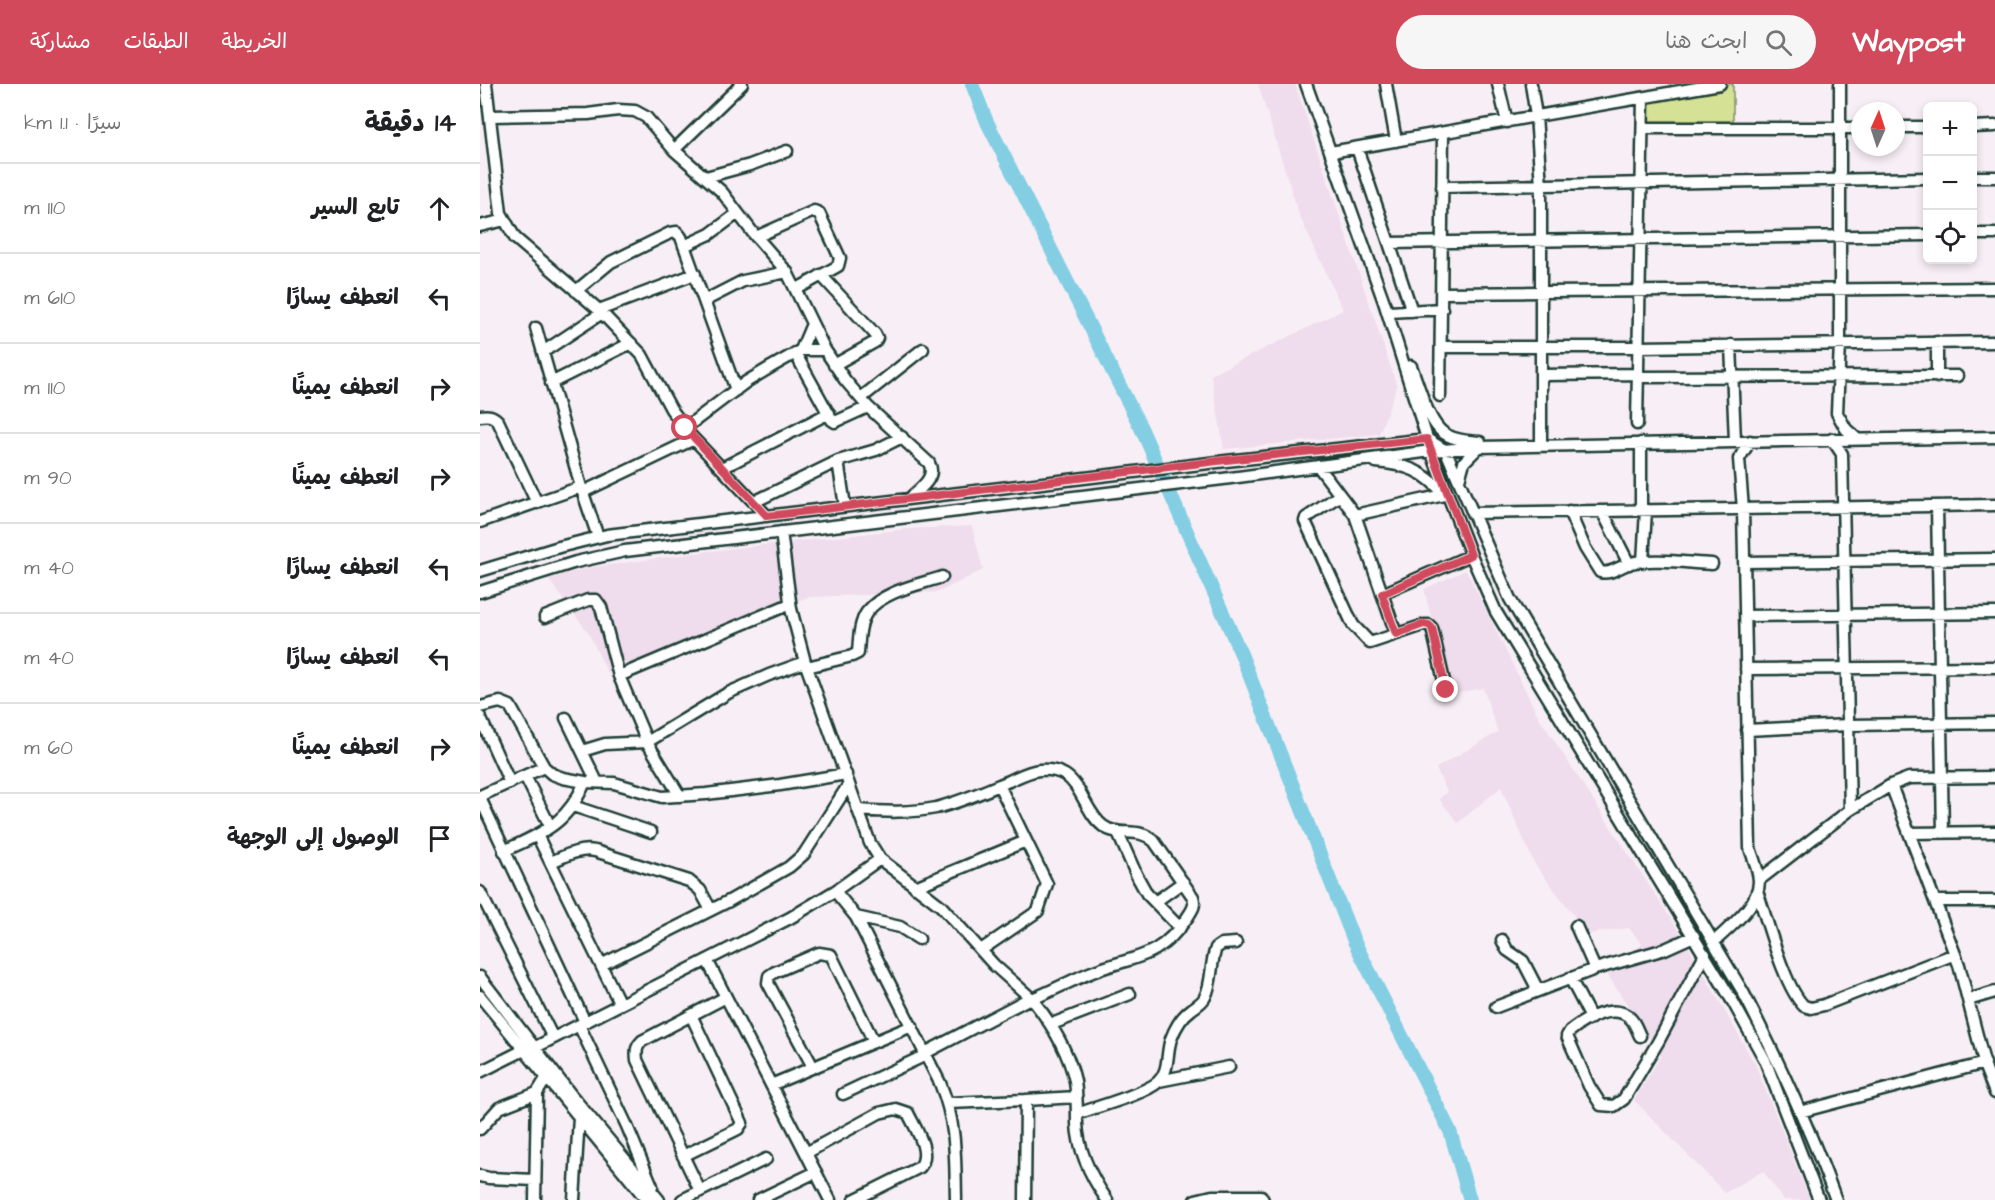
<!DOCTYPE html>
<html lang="ar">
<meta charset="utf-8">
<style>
:root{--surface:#fff;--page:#f6f6f6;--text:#202124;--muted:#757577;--line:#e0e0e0;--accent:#d1495b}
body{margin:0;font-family:"Architects Daughter","Playpen Sans Arabic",sans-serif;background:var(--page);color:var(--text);direction:rtl}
.controls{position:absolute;right:18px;top:18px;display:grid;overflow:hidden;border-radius:9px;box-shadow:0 3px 9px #0003}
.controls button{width:54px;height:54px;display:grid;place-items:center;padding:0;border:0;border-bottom:2px solid var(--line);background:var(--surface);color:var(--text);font:30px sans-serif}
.compass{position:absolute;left:1371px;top:18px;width:54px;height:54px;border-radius:50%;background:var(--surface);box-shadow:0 3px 9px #0003;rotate:3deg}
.stop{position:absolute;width:18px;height:18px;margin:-14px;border:4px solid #d1495b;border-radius:50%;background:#fff}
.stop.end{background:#d1495b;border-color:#fff;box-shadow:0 2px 6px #0008}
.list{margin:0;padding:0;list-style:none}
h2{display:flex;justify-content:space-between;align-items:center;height:78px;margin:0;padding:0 24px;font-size:26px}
h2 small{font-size:20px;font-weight:400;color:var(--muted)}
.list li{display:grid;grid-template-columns:39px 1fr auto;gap:18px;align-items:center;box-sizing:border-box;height:90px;padding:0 24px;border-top:2px solid var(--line)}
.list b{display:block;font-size:22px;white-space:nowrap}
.list em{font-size:20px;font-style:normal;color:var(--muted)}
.icon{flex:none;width:33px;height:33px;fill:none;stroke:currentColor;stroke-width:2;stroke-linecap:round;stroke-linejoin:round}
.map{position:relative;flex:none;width:1515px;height:1116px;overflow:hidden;direction:ltr}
header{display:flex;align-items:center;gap:36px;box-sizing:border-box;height:84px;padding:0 30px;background:var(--accent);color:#fff}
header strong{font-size:28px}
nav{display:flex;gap:33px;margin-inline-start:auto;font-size:21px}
.search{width:420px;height:54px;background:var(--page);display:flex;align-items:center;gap:15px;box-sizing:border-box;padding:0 21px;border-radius:33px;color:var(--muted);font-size:22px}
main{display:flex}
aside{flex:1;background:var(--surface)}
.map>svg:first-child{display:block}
.built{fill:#efdcec}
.green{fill:#d5e194;stroke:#7a8f64;stroke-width:1.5}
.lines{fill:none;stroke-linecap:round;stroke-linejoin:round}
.river{stroke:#83cee3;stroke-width:14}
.minor-casing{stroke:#1f3d34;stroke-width:15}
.minor{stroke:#fff;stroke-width:10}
.route{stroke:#d1495b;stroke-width:8}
</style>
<header>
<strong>Waypost</strong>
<div class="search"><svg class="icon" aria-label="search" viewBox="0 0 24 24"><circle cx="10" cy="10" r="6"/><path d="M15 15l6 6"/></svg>ابحث هنا</div>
<nav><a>الخريطة</a><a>الطبقات</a><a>مشاركة</a></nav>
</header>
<main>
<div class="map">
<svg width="1515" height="1116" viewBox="0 0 1515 1116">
<rect width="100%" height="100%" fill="#f8eff6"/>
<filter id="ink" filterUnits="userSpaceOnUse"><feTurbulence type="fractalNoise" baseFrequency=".0167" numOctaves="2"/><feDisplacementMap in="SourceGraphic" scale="12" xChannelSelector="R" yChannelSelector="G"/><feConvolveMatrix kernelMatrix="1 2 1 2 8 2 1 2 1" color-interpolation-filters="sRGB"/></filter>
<g filter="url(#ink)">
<path class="built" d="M778 0H815L917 302 899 350 744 365 731 291 863 226 819 131Z
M492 442 503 486 459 508 328 513 127 588 108 548 68 495 108 484 230 467 428 445Z
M986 486 1058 632 1201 850 1275 980 1330 1116H1304L1283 1087 1245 1109 1154 1016 1181 972 1127 890 1162 860 1149 844 1108 850 1054 779 1021 703 978 739 959 715 967 708 956 684 1018 648 1003 604 971 610 944 505Z"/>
<path class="green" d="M1240 0H1253V44H1163V14Z"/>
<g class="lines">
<path class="river" d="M492 0 507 38 662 346 761 570 874 857 970 1047 990 1116"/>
<g class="minor-casing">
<path id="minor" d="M6 0 21 129 35 154 119 226 162 271 191 325 211 352 287 432
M826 0 904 218 951 367 991 471 1016 528 1253 918 1285 976 1339 1116
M906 0 916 57
M1018 0 1027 38
M1051 0 1056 32 1061 101V362
M1360 0V259L1357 329 1366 345 1377 355
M10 32 108 30 138 26 155 27 166 33 194 66 242 108 273 149 307 188 345 266 365 296 388 323 449 379C457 394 439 405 429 415
M1416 43H1448
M1492 43 1515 42
M1163 44H1380
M877 64 932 227
M194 66 262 0
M851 68 1240 0
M226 93 270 81 307 67
M1492 93H1515
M962 103 1448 94
M0 142 25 136
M1492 150H1515
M276 153 334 127 339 129 360 174 358 182 317 205
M909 159 1448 151
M204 162 230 150 258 129
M341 191 395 250 397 254 395 258 354 281
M96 207 131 178 190 149 197 148 201 153 256 306
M962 209 1515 204
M224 217 263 197 307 188
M119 226 215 190
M909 228 962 225
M56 244 101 403 118 453
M1251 261 1255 357
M962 263H1159L1515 258
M321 266 332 240
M63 268 122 229
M315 269 352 336 355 338 388 323
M931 282C938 300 947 333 960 346 970 356 987 357 1000 358
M1061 291 1159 290
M1158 293 1477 292
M1457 293V258
M71 299 151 259
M960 312 963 49
M381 314 443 265
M0 332C8 331 12 331 18 337L57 419
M1157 340 1163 14
M205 344 266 298 291 283 321 266H345
M1352 355 1362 370 1370 726
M1161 359V426
M358 377 365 422
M896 378C927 381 943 386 964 410
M838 382 875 431 964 411
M242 384 349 329
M979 396 984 378 999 363
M103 408 214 355
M860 411 826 434 825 437 873 541 890 559 944 541H949L952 544 966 606
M274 418 358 377 396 366 422 353
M1457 422 1463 749
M1089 427 1105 464 1120 488C1131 491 1140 482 1151 479 1172 474 1209 479 1232 480
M1122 427 1149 480
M992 429 1515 421
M875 431 916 550
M0 438 101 403
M301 448 311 525 325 578 390 759 400 775 461 822 514 881 552 915C572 907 592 896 612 888 655 871 677 877 707 834 712 826 716 822 713 813L674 757C658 742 639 754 623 742 606 729 602 702 585 691 577 686 568 685 559 686 549 687 538 693 529 697 505 707 481 718 456 724 430 729 405 728 378 726
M1163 478 1166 426
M1264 478 1515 475
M0 487 79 463 127 451 746 377 947 355 966 367 1030 515 1263 908C1298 976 1330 1045 1356 1116
M0 508 96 478 145 467 743 395 951 367 999 363 1515 353
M902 510 991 471
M1265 532 1515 529
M65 533 108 516H116L121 523 139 592 167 658 200 712
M327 583 372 572 378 569C379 557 379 539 387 528 403 507 438 501 462 493
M1266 585 1515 583
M139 592 310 520
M0 623 20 618 30 622 64 683 72 690 83 694 105 698 134 699 182 713 226 710 300 701 366 690
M0 633 30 699
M86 634 117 698
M1267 646 1368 641 1515 639
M102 667 125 660 167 658 248 609 289 591 325 578
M45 692 70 742
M1411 701 1479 881 1506 986 1515 1009
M0 712 64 683
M0 714 105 938
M93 722 171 748
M637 747 657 792 667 810 700 844
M1429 749 1515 748
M57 751 140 920
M24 767C64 748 87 740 105 698
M71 778C85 772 99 764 115 767L209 797 220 806 231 826
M1279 796 1370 726 1411 701 1429 694 1515 693
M435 803 546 757
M355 807 376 833 460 999C477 1041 475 1071 476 1116
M1277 807C1287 835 1304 903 1324 922L1331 924 1344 921 1475 870
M0 808 73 954
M1455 817H1515
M675 818 703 798
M376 833 420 843 439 855
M1096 842 1115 885
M1022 856 1027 866 1043 877 1058 906
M1234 858C1250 842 1279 822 1279 797 1279 787 1273 774 1270 764L1263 425 1259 375 1270 357
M501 866 558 827 567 800 519 701
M227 876 350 1116
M121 881 249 817 309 783 324 770 369 700
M0 893 92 1012 179 1116
M1090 894 1111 934
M0 912 167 1116
M552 915C572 940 588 966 595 997 597 1011 597 1025 597 1039 598 1067 611 1093 627 1116
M1488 916 1515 908
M1016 923 1115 885 1185 865 1214 852
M572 940 650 910
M99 941 147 1042 172 1102
M1160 952C1157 946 1155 939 1151 935 1135 917 1104 936 1090 947L1087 952 1109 1002 1121 1021 1134 1022 1144 1015 1178 958 1225 870
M46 968 310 834 355 807 400 775
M445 969 550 914
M333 983 288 899 289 892 295 888 339 869 351 871 394 958
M0 988 44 966
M679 997 749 983
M291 1001 432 942
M363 1010 446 971
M546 1016 596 1013
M468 1019 546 1016 545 1116
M1320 1028 1505 979
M597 1030C616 1023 665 1010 678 998 690 987 686 969 691 955 695 944 702 932 712 925 717 921 722 919 725 913 733 898 730 879 736 864L742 860 756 859
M0 1045 19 1024 57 1009 67 993
M326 1069 399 1029 416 1025 428 1029C435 1044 452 1068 440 1083L374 1116
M203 1072 258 1045 262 1039 211 931
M0 1092 9 1094 55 1096
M220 1107 157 976C156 967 156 963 162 957L246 913
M55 1116 57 1009
M94 1116 99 1033
M202 1116 286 1075
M278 1116 336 1088
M715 1116 732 1112H781L783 1116"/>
</g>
<use href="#minor" class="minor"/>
</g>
</g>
<g class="lines" filter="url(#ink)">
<path class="route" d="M205 344 287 432 746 376 947 355 991 471 902 510 916 550 944 540 949 541 952 544 966 606"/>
</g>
</svg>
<div class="controls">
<button>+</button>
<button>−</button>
<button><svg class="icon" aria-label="locate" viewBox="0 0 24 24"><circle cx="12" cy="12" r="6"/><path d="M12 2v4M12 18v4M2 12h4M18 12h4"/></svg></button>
</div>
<svg class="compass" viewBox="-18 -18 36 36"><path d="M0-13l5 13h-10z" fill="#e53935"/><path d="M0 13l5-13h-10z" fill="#757577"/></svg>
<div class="stop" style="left:205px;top:344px"></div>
<div class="stop end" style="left:966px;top:606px"></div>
</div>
<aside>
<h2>14 دقيقة<small>سيرًا · 1.1 km</small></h2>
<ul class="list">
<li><svg class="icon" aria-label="ahead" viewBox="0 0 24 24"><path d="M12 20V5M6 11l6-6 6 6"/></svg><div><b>تابع السير</b></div><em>110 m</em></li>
<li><svg class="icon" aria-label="left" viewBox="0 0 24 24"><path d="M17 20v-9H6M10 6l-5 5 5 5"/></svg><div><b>انعطف يسارًا</b></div><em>610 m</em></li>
<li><svg class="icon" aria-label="right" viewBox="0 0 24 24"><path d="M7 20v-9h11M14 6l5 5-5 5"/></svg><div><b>انعطف يمينًا</b></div><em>110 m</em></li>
<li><svg class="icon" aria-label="right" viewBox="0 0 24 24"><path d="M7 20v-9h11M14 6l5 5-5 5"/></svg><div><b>انعطف يمينًا</b></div><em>90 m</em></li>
<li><svg class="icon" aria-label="left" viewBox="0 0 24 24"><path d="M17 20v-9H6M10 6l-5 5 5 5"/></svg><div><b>انعطف يسارًا</b></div><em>40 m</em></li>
<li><svg class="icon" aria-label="left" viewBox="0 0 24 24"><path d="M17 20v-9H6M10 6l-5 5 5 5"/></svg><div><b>انعطف يسارًا</b></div><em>40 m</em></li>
<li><svg class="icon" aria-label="right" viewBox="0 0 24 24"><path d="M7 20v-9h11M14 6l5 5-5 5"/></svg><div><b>انعطف يمينًا</b></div><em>60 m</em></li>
<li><svg class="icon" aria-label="arrive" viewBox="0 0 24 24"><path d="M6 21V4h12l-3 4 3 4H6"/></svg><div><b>الوصول إلى الوجهة</b></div></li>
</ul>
</aside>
</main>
